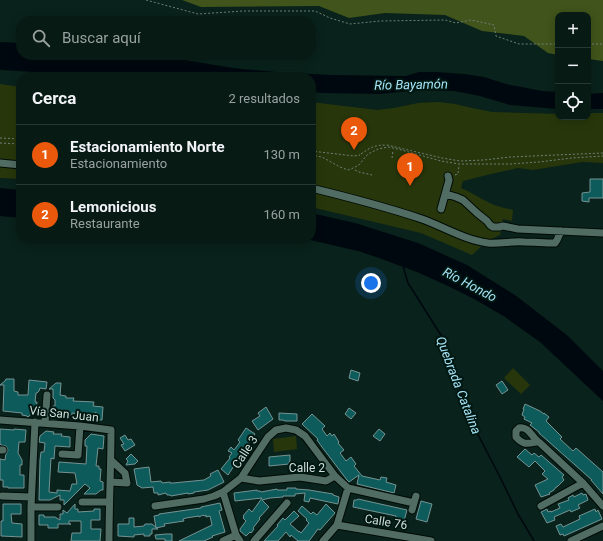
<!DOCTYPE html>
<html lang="es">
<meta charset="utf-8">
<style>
:root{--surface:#071a14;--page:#152722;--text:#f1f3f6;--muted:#98a1a0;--line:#283834;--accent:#ea580c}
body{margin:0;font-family:Roboto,sans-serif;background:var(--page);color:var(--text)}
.controls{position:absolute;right:12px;top:12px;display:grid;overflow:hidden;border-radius:8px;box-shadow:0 2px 10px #0003}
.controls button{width:36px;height:36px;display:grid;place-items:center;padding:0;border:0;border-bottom:1px solid var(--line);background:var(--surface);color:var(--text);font:20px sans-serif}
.you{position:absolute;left:371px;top:283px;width:14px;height:14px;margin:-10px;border:3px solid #fff;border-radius:50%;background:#1a73e8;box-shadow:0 0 0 6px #1a73e833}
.badge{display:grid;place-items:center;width:26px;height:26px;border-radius:50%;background:var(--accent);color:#fff;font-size:13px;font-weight:700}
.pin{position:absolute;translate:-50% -33px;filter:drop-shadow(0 1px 2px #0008)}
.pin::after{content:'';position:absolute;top:21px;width:14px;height:12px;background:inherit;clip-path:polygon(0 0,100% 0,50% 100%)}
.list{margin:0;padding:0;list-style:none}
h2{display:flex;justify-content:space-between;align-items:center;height:52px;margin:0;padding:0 16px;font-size:17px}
h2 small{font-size:13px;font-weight:400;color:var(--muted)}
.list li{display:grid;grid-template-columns:26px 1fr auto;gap:12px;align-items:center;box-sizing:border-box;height:60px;padding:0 16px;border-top:1px solid var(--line)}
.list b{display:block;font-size:15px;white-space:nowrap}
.list p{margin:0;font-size:13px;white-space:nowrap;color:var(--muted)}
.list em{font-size:13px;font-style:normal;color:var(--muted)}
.icon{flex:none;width:22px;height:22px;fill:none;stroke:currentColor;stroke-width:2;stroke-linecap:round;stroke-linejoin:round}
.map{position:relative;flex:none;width:603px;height:541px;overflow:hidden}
.search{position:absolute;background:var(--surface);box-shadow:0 2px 10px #0003;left:16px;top:16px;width:300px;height:44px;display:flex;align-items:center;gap:10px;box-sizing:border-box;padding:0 14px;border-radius:16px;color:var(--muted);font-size:15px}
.panel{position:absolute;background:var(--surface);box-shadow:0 2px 10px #0003;left:16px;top:72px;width:300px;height:172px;border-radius:16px}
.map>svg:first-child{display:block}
.green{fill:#28370b}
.forest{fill:#41541b}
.water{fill:#00080f}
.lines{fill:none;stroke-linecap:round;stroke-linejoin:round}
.stream{stroke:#00080f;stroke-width:1.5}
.building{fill:#0e5b5c;stroke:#759393}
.minor-casing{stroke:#000b06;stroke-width:9}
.path{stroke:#6c7f79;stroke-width:1;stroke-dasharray:2 2;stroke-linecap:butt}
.minor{stroke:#516c63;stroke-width:7}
.labels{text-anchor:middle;stroke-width:4;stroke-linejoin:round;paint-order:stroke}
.street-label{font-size:12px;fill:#d1dfda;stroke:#011812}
.water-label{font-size:13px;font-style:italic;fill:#a4e3f7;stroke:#011812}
</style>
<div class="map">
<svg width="603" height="541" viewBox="0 0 603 541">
<rect width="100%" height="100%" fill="#09221b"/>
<path class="green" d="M0 84 21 87V179L0 178Z
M311 102 377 110 394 108 418 103 439 102 455 104 472 108 492 112 558 114V117H588V113H603V163L582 162 533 170 518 168 491 174 463 181 461 188C471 192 479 198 488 202 495 206 504 208 513 210L512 221 503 219 500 235 487 241 472 255 421 233 311 207Z
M513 368 530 385 521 394 504 378Z
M296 436 297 449 274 452 273 439Z"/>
<path class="forest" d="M182 0H603V61L588 59V15H558V55L548 53 524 36 482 31 445 15 385 13 349 18 319 6 201 7Z"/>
<path class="water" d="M0 42 21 43V55H155L233 68 287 73 332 75 406 76 419 72H436L464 74 484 77 506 84 542 91 558 92V109L510 105 480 96 454 91 419 90 380 94 323 93 311 92V77H178L165 75 108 73H51L1 70 0 69Z
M603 93V109H588V94Z
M0 188 21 190V218L0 216Z
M311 213 355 223 418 243 467 265 515 295 568 336 603 371V401L540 342 505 317 476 300 448 286 417 272 379 258 358 251 306 239H311Z"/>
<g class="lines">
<path class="stream" d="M403 266 408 283 444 340 470 419 501 479 518 514 534 541"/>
</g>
<path class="building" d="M590 179H603V198H589V202L582 201V193L590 192Z
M351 370 360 373 358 381 349 378Z
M6 379H14V391L18 392V395H28L29 380 47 382 46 389 40 388 39 391 37 393H36L35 402H37L36 410 28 417 27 416 22 415V413L3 411 4 385H0L5 381Z
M502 381 508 390 502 394 496 385Z
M56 383H61L60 395 66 396V398H74L73 401 94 402 93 406 103 407 102 420H96V412L90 417 87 416V415L72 413V415H52L53 406H55V400L53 398V389H49Z
M525 404 540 411 544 414V413L549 417 546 421 562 437 560 439 573 451 576 448 603 472V494L591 480H592L539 433V432L530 425 532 423 524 419 525 417 522 415 524 409H523Z
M266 407 273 419 258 430 252 421 260 416 258 413Z
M349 408 356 413 351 419 345 414Z
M279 413 297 414V421H285L283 420H279Z
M312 414 325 426 322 429 327 436 330 433 332 436 334 434 339 442 338 443 344 450 340 453 346 461 351 457 356 464 354 466 362 476 380 480 381 477 387 478 386 482 396 485 394 493 357 484 359 475 349 482 347 480 322 447 317 440 318 439 302 424Z
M246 428 255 434 228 475 221 469 230 458 229 457 232 453 228 451 231 447 234 450 240 442 238 440Z
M0 429 14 430V429L26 430 25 442H19L18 453 22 460V465H20V475H24V488H8V487H3V480H0V459L5 460 6 454 8 450 6 446 1 445 0 444Z
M379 429 385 434 380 441 373 436Z
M46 431 54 432 53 434H62L61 436 70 437V447L55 446 54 459 51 458 49 492 57 493V490L70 491 72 484H77L75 473 58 472 59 462 86 464 87 446H85V440L91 434 104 436 103 449 98 448 96 466H99V469H101L100 481 103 482V490H101L96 494H84L90 488 85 484 64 505V500H60V495L50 500H39L40 460 41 452H44L45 443 39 442 40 436Z
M125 435 128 440 131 439 135 445 125 451 121 445 124 444 120 438Z
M525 449 532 455 534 453 539 457 541 455 564 475 562 477 564 480 557 487H556L554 490 549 493 550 494 541 497 535 485 548 479 542 474 545 471 535 461 529 467 517 457Z
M131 454 138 461 135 464 126 465 128 461 126 459Z
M290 455V461L289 462V464L269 466V457Z
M149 467 151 482 161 481 162 483 170 482V483H173L204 480 211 476 210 474 218 470 224 482 208 490 194 492V493L188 494V493L171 496 170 495H167L166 493 158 495V493H154L153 487 142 488 137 485 134 469Z
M287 488H296V489L309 490 333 494V495L339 497 338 504 310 498 309 502 304 501 305 493 295 494V496H283V497L270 498 262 500 269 507 259 518 260 519 253 528 254 529 251 533 250 532 246 536 240 531V529L246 521 243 518 244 517 243 516 249 509 252 512 262 498 235 501 234 493 257 490V491H260L261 492 277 489V490H287Z
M582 493 583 495 586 494 588 500 578 505 580 508 571 512 570 510 554 517 555 520 547 523 541 512 547 509 548 512 551 511V512L560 508 558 504 569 500 568 498 573 495 574 497Z
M358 499 407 510 404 521 396 519V516L353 507 354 500H357Z
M421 501 432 504 427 522 416 519Z
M220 503 222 510 219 511 225 532 212 536 213 537 204 541H179L212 525 210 516 206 517V515L204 516 203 515 199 517V516L186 518 183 519 184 521 164 524 165 526 156 528 154 516 159 515V514L201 508V507Z
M3 504H21V514H11L12 523 22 524V537L1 536V521H3Z
M75 504V509H78V512L94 511V509H100V520H91V529H101L100 541H71L72 533H81V521H69V524H71H58V528H48V525H39V515H44V517H55L60 520V514H63V510L67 513Z
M326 504 335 513 320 530 318 529 309 541H298L291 535 290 537 286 532 278 541H264L278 526 277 525 283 518 285 520 294 511 299 516 290 524 299 532V531L301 533 309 523 306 520 307 519 298 511 302 506 311 514 313 512 317 515Z
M595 509 596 512 598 510 602 519 564 536 563 534 560 535 556 526 561 524 563 527 580 519 579 516Z
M129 518H134V527L144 526 145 524H152L158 529H152V534H150V536H144V534L134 535V537L118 536V524H129Z
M166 534H172V541H165V539H156L155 535Z"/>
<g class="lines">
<g class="minor-casing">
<path id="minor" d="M0 163 21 165
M311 188C348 197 386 207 422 219 444 227 465 240 488 243 500 244 512 241 524 242 534 242 544 243 555 243L557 240 561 231
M446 194 456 197 463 200 477 213 487 221 490 225 493 227H499L503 226 518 229 603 233
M441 209 449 180 448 176
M0 420 80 426 111 430C111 467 109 504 109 541
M45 423 47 395
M536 442C527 444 523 445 516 437V431L519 428C530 426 532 439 540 443L583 483 603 506
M0 450H3
M62 454 78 455 80 426
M241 478 259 481 300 477 326 481 335 476
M110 482 127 483 125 473 111 460
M223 492 236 535 240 541
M2 496 31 497
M82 502H109
M155 506 204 499 214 496 223 492 241 478 268 437 276 430 286 428 296 430 305 436 335 476 348 488 414 503
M541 506 583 483
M31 507H58
M412 510 416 496
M337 525 431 541
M31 541V507L35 422
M223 541 236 535
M254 541 287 503
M323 541 337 525 348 488
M571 541 603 526"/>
</g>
<path class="path" d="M146 0 198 14 243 11H315L330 18 350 24 380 21 445 20 456 23 471 20 494 25 496 36 519 44H558
M588 44H603
M0 138 21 139
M0 143 21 144
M311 151 354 156 360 155
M361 154C371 147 375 145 387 145L442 158 460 161 484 160 510 157 603 153
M311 155 322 157 340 167 348 170 351 169 359 165 366 156 370 153 378 149 388 147 398 149 441 161 459 164H510L539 162 572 158 603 156
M392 158 393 150
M355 170 359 172 372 175
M455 175 458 174 459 165"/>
<use href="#minor" class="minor"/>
</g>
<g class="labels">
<g class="street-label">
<text transform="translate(64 414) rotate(6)" y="4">Vía San Juan</text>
<text transform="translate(245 452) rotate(-57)" y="4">Calle 3</text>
<text x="307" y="472">Calle 2</text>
<text transform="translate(386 522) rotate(9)" y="4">Calle 76</text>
</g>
<g class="water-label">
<text transform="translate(411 84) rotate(-1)" y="5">Río Bayamón</text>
<text transform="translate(470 284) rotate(28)" y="5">Río Hondo</text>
<text transform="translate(459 385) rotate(69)" y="5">Quebrada Catalina</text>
</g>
</g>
</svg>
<div class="controls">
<button>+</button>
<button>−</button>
<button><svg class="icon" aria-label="locate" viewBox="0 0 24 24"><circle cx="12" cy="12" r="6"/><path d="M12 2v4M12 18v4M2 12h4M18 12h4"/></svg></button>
</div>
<div class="you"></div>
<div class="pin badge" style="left:410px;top:186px">1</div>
<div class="pin badge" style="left:354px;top:150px">2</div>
<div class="search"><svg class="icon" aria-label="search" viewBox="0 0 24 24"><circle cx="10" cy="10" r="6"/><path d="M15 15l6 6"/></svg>Buscar aquí</div>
<section class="panel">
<h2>Cerca<small>2 resultados</small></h2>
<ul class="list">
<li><span class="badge">1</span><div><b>Estacionamiento Norte</b><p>Estacionamiento</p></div><em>130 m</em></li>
<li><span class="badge">2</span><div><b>Lemonicious</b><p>Restaurante</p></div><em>160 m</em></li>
</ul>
</section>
</div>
